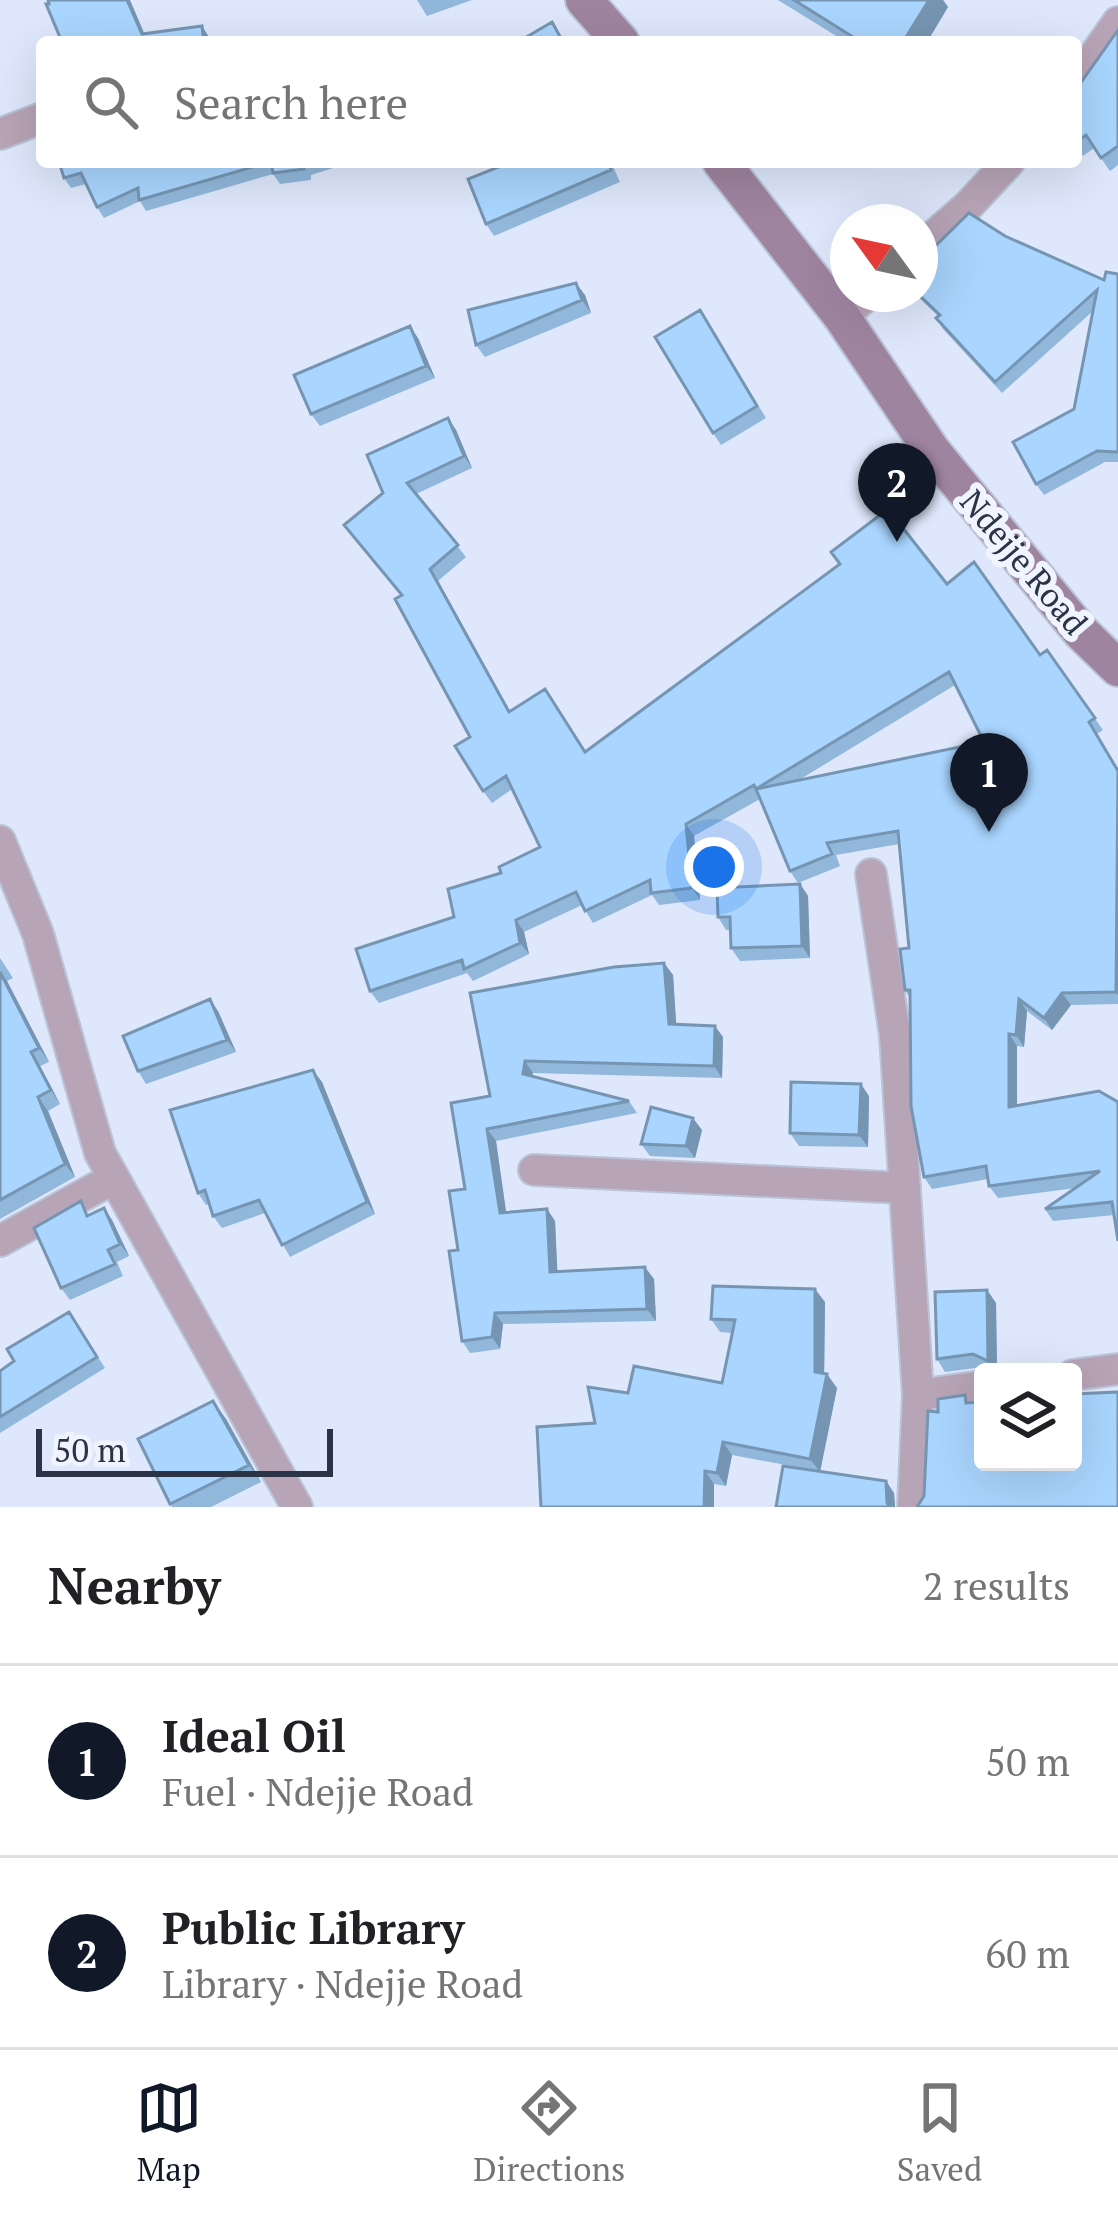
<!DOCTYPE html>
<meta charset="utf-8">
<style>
:root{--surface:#fff;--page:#f2f2f2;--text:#202124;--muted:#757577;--line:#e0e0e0;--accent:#111827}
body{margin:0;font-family:"PT Serif",serif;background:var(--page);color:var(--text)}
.controls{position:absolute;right:36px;bottom:36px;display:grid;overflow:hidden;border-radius:12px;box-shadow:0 12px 48px #0002}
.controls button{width:108px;height:108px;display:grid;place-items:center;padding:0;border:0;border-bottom:3px solid var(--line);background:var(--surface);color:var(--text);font:60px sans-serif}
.compass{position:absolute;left:830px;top:204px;width:108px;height:108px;border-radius:50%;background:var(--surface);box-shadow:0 12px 48px #0002;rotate:303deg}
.scale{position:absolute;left:36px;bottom:30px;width:297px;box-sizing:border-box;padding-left:12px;border:6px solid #2b3347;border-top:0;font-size:33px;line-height:42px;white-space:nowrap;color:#2b3347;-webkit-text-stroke:9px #eff4ff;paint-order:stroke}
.you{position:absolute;left:714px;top:867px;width:42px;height:42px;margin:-30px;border:9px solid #fff;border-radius:50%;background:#1a73e8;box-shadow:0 0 0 18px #1a73e833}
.badge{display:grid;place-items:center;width:78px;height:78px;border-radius:50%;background:var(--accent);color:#fff;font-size:39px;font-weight:700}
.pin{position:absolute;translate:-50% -99px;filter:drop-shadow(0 3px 6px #0008)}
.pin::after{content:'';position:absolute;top:63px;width:42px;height:36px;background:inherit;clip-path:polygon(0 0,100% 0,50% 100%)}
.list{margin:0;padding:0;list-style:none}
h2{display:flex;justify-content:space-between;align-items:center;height:156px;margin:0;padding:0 48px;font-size:51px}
h2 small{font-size:39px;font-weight:400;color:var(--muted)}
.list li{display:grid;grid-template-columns:78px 1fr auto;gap:36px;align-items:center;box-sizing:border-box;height:192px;padding:0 48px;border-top:3px solid var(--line)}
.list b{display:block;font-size:45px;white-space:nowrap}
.list p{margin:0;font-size:39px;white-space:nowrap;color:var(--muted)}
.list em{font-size:39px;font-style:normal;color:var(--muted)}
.icon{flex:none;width:66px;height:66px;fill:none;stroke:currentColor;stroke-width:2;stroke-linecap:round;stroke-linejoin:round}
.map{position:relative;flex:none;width:1118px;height:1507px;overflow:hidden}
.search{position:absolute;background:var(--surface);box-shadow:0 12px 48px #0002;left:36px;right:36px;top:36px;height:132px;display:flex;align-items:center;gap:30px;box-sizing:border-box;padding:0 42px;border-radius:12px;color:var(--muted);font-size:45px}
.sheet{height:540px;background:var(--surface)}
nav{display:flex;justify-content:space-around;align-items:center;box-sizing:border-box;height:168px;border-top:3px solid var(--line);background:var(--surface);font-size:33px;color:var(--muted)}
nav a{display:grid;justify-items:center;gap:6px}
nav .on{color:var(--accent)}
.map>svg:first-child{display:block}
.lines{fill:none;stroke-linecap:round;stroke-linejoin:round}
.street-casing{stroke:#bac3d7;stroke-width:34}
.secondary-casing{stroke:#bac3d7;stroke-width:40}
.street{stroke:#b7a4b7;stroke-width:30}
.secondary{stroke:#9f849f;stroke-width:36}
.wall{fill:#91b7da;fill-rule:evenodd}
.shaded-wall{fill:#7695b2}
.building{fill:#a9d5fe;stroke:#7695b2;stroke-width:3}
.labels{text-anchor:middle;stroke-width:12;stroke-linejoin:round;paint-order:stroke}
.street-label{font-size:33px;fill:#2b3347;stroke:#eff4ff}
</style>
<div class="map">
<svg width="1118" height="1507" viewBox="0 0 1118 1507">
<rect width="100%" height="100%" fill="#dee7fb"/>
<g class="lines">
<g class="street-casing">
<path id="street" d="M1076 82 1118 22
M0 134 42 118
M920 248 968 206 1009 162
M842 317 868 294
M0 841 38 934 100 1153 297 1507
M871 874 895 1035 918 1395 913 1507
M534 1170 905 1188
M0 1241 114 1178
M1073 1375 1118 1369
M918 1395 983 1386"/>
</g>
<g class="secondary-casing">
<path id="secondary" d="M584 0 621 42
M721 162 842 317 932 451 1081 632 1118 668"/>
</g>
<use href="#street" class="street"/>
<use href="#secondary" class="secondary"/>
</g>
<path class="wall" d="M417 0H472L427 16Z
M778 0H943L948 7 927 42H846Z
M1118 30V165L1110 171 1094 148 1083 156 1076 146V86L1082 81Z
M59 162H352L311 175V180L280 184 273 174 146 211 140 201 104 218 97 207 86 184 71 188 64 178Z
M611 162 620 182 494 236 486 224Z
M1005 236 1104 280 1118 274V462H1105L1044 495 1036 484 1074 409 1093 311 1002 393 943 329 936 318 938 316 915 294H920Z
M585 295 591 313 485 357 476 345Z
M700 310 766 418 721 445 713 433Z
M418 338 435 378 320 426 311 414Z
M448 418 456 430 472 468 416 494 466 557 438 581 510 711 585 752 839 564 831 552 947 584 1040 655 1047 650 1103 730 1097 734 1118 769V1004L1071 1005 1052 1030 1027 1011 1024 1047 1017 1046V1105L1099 1091 1114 1215 1053 1221 1045 1209 1076 1188 998 1198 989 1186 988 1179 932 1189 924 1177 910 998 905 990 909 948 899 844 836 855 840 866 798 883 790 871 760 799 694 836 700 900 659 905 652 895 593 923 582 905 524 932 529 954 473 981 467 973 379 1003 370 991 501 873 540 847 512 789 492 803 483 791 470 737 401 596 344 525 383 493ZM955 685 984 742 799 780Z
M800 884 808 896 810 958 740 961 731 948V930H726L718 917Z
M0 958 13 978 7 981 49 1062 40 1066 60 1104 48 1111 75 1177 0 1219Z
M664 963 673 975 676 1025 723 1037 722 1078 533 1073 532 1076 629 1101 637 1113 496 1141 506 1213 547 1209 555 1221 557 1271 654 1279 656 1321 503 1324 500 1349 470 1353 462 1341 458 1250 465 1189 490 1096 470 993Z
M218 1011 236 1052 146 1084 138 1071Z
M322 1082 375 1214 290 1257 265 1213 222 1228 213 1216 209 1204 206 1205 198 1193Z
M869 1096 868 1147 799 1146 790 1133Z
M702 1130 695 1158 650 1156 641 1144Z
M104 1208 112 1220 129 1256 117 1262 123 1276 70 1300 61 1288 90 1215Z
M987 1290 996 1303 997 1372 982 1367 945 1372 937 1359Z
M825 1302 824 1374 837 1388 820 1472 886 1481 894 1493 895 1507H776L818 1471 732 1455 726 1486 714 1484 595 1423 628 1393 722 1383 732 1333 720 1332 711 1319Z
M69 1312 105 1368 0 1433V1371L14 1361Z
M213 1401 226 1419 261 1482 211 1507H172L138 1439Z"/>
<path class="shaded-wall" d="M127 0H130L148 42 142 34Z
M929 0H943L948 7 927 42H903Z
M202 26 209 37 210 42H204Z
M576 283 585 295 591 313 582 300Z
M410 326 418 338 435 378 426 366Z
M448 418 456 430 472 468 464 456Z
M430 569 438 581 517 724 509 712Z
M686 824 694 836 700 900 692 888Z
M800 884 808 896 810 958 802 946Z
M1116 913 1118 916V995L1116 992Z
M516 920 524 932 529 954 520 943Z
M664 963 673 975 677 1036 669 1024Z
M0 971 7 981 49 1062 39 1048Z
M1062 993 1071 1005 1052 1030 1044 1018Z
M210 999 218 1011 236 1052 227 1040Z
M1019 999 1027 1011 1024 1047 1016 1035Z
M715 1026 723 1037 722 1078 714 1066Z
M1009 1034 1017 1046V1119L1009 1107Z
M31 1052 40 1066 60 1104 51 1090Z
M525 1061 533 1073 531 1086 523 1074Z
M313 1070 322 1082 375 1214 367 1202Z
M861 1084 869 1096 868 1147 859 1135Z
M38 1097 48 1111 75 1177 65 1164Z
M693 1118 702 1130 695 1158 686 1146Z
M487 1129 496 1141 508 1225 500 1213Z
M104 1208 112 1220 129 1256 120 1244Z
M547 1209 555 1221 558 1283 550 1272Z
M645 1267 654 1279 656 1321 647 1309Z
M815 1289 825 1302 824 1385 815 1372Z
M987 1290 996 1303 997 1372 988 1361Z
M495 1313 503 1324 500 1349 492 1337Z
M827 1374 837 1388 820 1472 810 1459Z
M213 1401 226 1419 261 1482 249 1465Z
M723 1442 732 1455 726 1486 717 1473Z
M705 1471 714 1484V1507H704Z
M886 1481 894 1493 895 1507H890L887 1503Z"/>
<path class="building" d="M48 0H127L142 34 202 26 204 42H62L46 4H49Z
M794 0H929L903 42H861Z
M552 22 563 42H518Z
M1118 30V146L1101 158 1086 135 1076 142V86L1082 81Z
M59 162H270L139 200 138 188 97 207 81 173 64 178Z
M271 162H310L303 164 304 169 273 173Z
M511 162H608L611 170 486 224 468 179Z
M969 213 1005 236 1104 280 1106 272 1118 274V452L1097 451 1036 484 1013 442 1074 409 1097 290 995 382 936 318 940 315 918 294H920V261Z
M576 283 582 300 476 345 468 310Z
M700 310 757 406 713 433 655 337Z
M410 326 426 366 311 414 294 375Z
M448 418 464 456 407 483 458 545 430 569 509 712 545 689 585 752 840 564 831 552 888 509 947 584 974 562 1040 655 1047 650 1095 718 1089 722 1118 771 1116 992 1062 993 1044 1018 1019 999 1016 1035 1009 1034V1107L1099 1091 1118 1102V1241L1112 1202 1045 1209 1100 1171 989 1186 986 1166 924 1177 911 1106 910 990H905L900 949 909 948 898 831 827 843 832 854 790 871 756 789 984 742 949 672 756 789 754 785 686 824 692 888 651 893 650 880 585 911 576 892 516 920 520 943 464 969 462 960 370 991 356 949 454 917 448 889 501 873 499 867 540 847 506 776 483 791 455 746 470 737 395 599 402 595 344 525 383 493 367 455Z
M800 884 802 946 731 948 730 917H718L717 888Z
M664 963 669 1024 715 1026 714 1066 525 1061 523 1074 629 1101 487 1129 500 1213 547 1209 550 1272 645 1267 647 1309 495 1313 492 1337 462 1341 449 1251 458 1250 449 1191 465 1189 451 1103 490 1096 470 993 614 967Z
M0 972 39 1048 31 1052 51 1090 38 1097 65 1164 0 1200Z
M210 999 227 1040 138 1071 123 1036Z
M313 1070 367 1202 282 1245 259 1200 213 1216 205 1190 198 1193 170 1110Z
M791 1082 861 1084 859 1135 790 1133Z
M651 1107 693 1118 686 1146 641 1144Z
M81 1201 87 1216 104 1208 120 1244 108 1250 115 1264 61 1288 34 1228Z
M713 1286 815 1289V1372L827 1374 810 1459 723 1442 717 1473 705 1471 704 1507H541L537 1427 595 1423 588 1387 628 1393 634 1366 722 1383 735 1320 711 1319Z
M987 1290 988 1361 973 1354 937 1359 935 1292Z
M69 1312 97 1357 0 1417V1371L14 1361 7 1349Z
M1118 1392V1507H917L924 1496 928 1411 938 1412V1399L965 1395 966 1403 983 1402V1462H1073L1074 1394Z
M213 1401 249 1465 170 1504 138 1439Z
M783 1466 886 1481 887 1503 890 1507H776Z"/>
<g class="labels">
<g class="street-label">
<text transform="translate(1024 562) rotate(50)" y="12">Ndejje Road</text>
</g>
</g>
</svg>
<div class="controls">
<button><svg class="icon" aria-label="layers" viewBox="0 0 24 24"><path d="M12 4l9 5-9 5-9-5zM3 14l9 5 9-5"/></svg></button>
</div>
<svg class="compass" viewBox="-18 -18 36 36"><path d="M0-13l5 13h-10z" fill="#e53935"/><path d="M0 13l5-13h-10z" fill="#757577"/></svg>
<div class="scale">50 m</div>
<div class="you"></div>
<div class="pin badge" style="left:989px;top:832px">1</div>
<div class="pin badge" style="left:897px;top:542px">2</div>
<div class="search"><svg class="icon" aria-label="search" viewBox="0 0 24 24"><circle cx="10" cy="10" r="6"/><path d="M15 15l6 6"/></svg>Search here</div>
</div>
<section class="sheet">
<h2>Nearby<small>2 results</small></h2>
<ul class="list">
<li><span class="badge">1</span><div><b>Ideal Oil</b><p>Fuel · Ndejje Road</p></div><em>50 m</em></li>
<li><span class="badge">2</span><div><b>Public Library</b><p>Library · Ndejje Road</p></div><em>60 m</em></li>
</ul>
</section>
<nav>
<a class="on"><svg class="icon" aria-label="map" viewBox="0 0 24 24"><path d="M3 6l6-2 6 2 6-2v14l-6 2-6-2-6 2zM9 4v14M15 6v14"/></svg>Map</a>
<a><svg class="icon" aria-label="directions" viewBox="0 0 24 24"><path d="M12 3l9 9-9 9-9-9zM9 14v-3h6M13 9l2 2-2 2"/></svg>Directions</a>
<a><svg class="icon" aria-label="saved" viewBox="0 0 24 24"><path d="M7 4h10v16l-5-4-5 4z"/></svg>Saved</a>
</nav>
